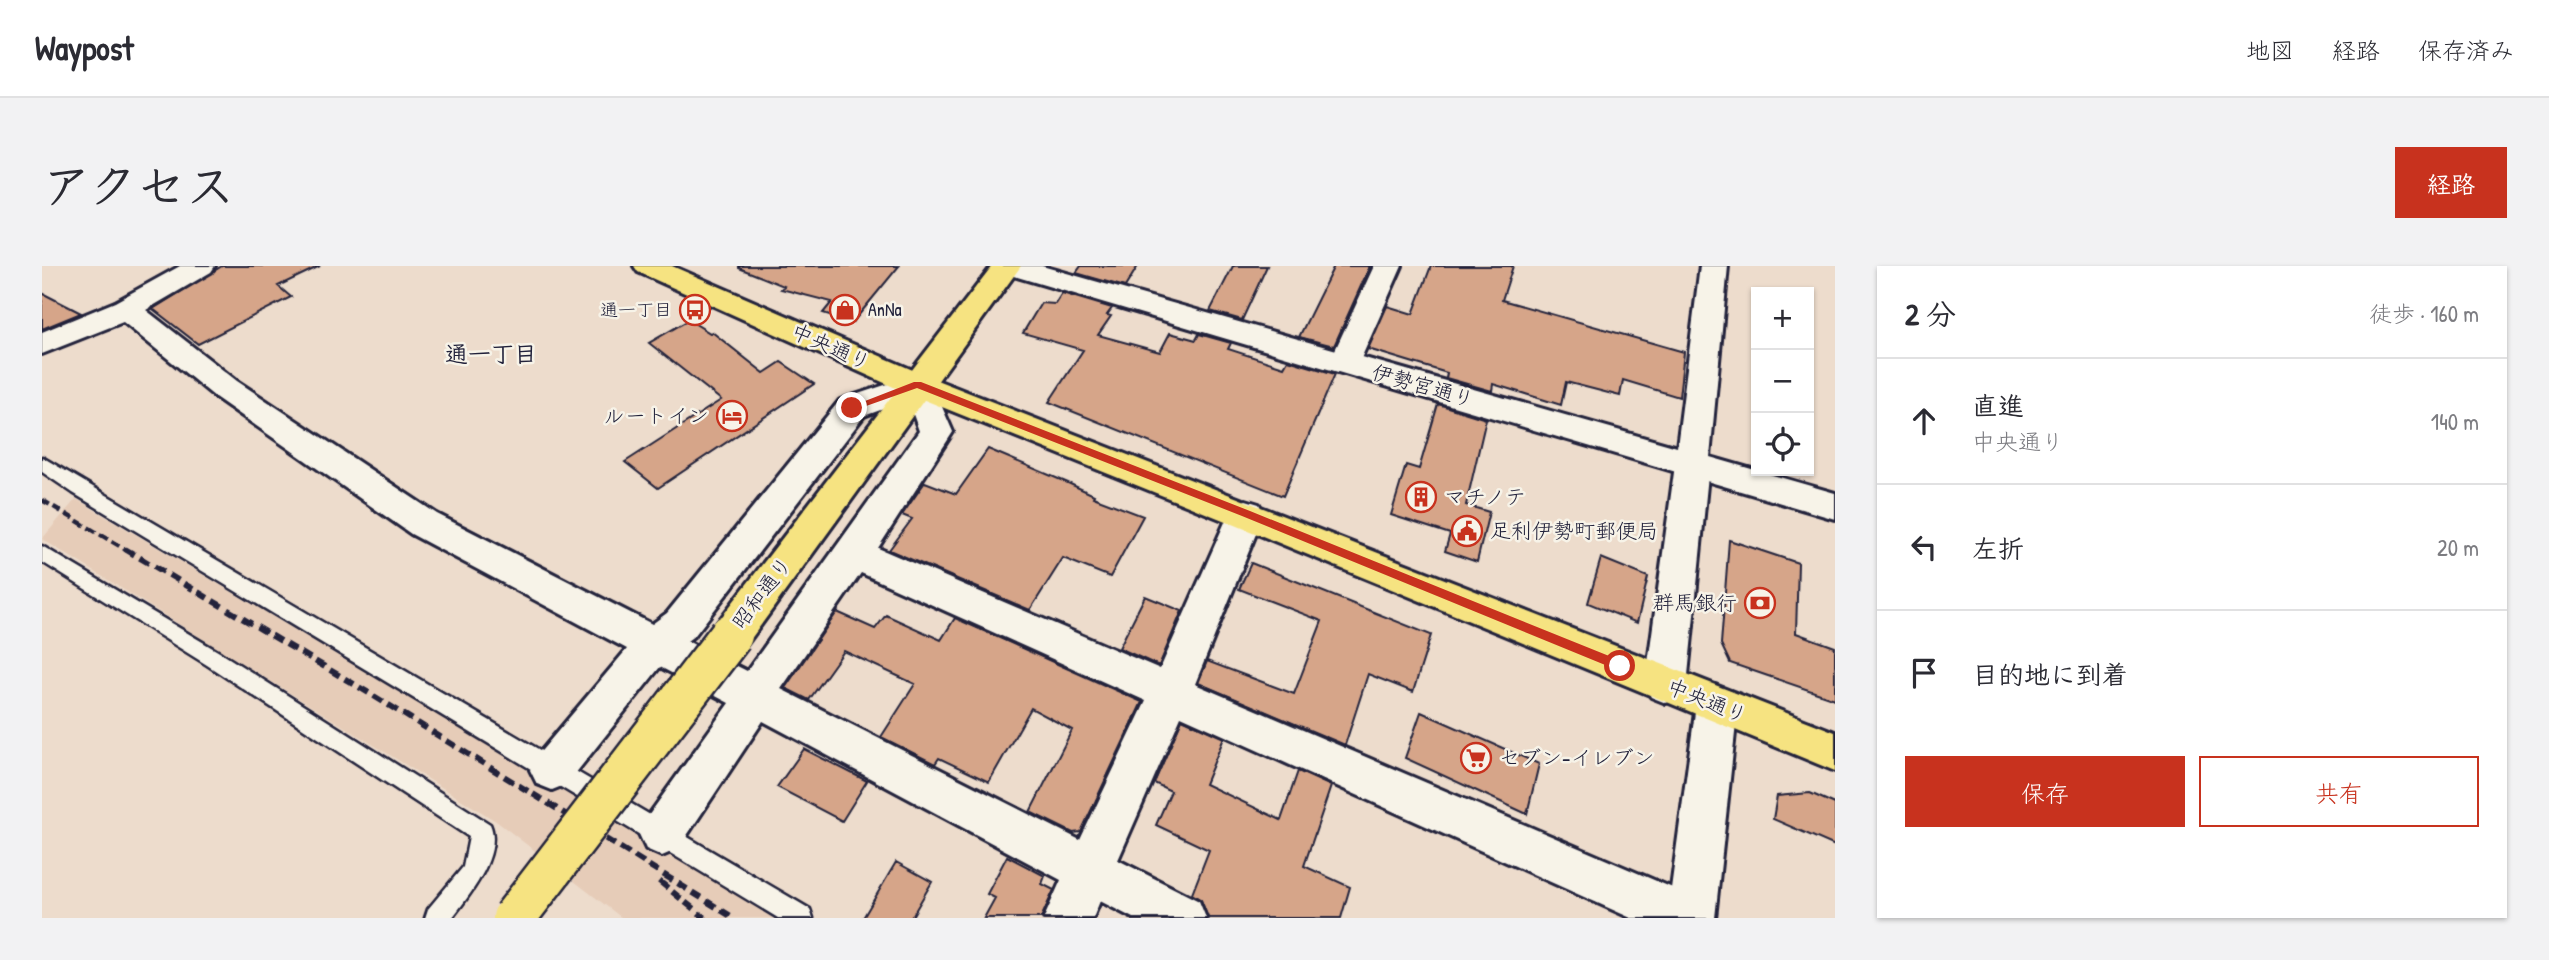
<!DOCTYPE html>
<html lang="ja">
<meta charset="utf-8">
<style>
:root{--surface:#fff;--page:#f2f2f3;--text:#2b2b33;--muted:#7c7c81;--line:#e1e1e2;--accent:#c8321e}
body{margin:0;font-family:"Patrick Hand","Klee One",sans-serif;background:var(--page);color:var(--text)}
.controls{position:absolute;right:21px;top:21px;display:grid;overflow:hidden;border-radius:0px;box-shadow:0 2px 5px #0004}
.controls button{width:63px;height:63px;display:grid;place-items:center;padding:0;border:0;border-bottom:2px solid var(--line);background:var(--surface);color:var(--text);font:35px sans-serif}
.stop{position:absolute;width:21px;height:21px;margin:-16px;border:5px solid #c8321e;border-radius:50%;background:#fff}
.stop.end{background:#c8321e;border-color:#fff;box-shadow:0 2px 7px #0008}
.list{margin:0;padding:0;list-style:none}
h2{display:flex;justify-content:space-between;align-items:center;height:91px;margin:0;padding:0 28px;font-size:30px}
h2 small{font-size:23px;font-weight:400;color:var(--muted)}
.list li{display:grid;grid-template-columns:46px 1fr auto;gap:21px;align-items:center;box-sizing:border-box;height:126px;padding:0 28px;border-top:2px solid var(--line)}
.list b{display:block;font-size:26px;white-space:nowrap}
.list p{margin:0;font-size:23px;white-space:nowrap;color:var(--muted)}
.list em{font-size:23px;font-style:normal;color:var(--muted)}
.actions{display:flex;gap:14px;padding:21px 28px}
.actions a{flex:1;padding:16px 0;border:2px solid var(--accent);border-radius:0px;text-align:center;font-size:24px;color:var(--accent)}
.actions .main{background:var(--accent);color:#fff}
.icon{flex:none;width:38px;height:38px;fill:none;stroke:currentColor;stroke-width:2;stroke-linecap:round;stroke-linejoin:round}
.map{position:relative;flex:none;width:1793px;height:652px;overflow:hidden;border-radius:0px}
header{display:flex;align-items:center;gap:42px;box-sizing:border-box;height:98px;padding:0 35px;background:var(--surface);border-bottom:2px solid var(--line)}
header strong{font-size:33px}
nav{display:flex;gap:38px;margin-inline-start:auto;font-size:24px}
.intro{display:flex;align-items:center;justify-content:space-between;box-sizing:border-box;height:168px;padding:0 42px}
h1{margin:0;font-size:49px}
.button{padding:18px 32px;border-radius:0px;background:var(--accent);color:#fff;font-size:24px;font-weight:700}
main{display:flex;gap:42px;padding:0 42px}
aside{flex:1;background:var(--surface);border-radius:0px;box-shadow:0 2px 5px #0004}
.map>svg:first-child{display:block}
.built{fill:#e6ccb8}
.building{fill:#d6a589;stroke:#22223b;stroke-width:2}
.lines{fill:none;stroke-linecap:round;stroke-linejoin:round}
.lane-casing{stroke:#22223b;stroke-width:5}
.street-casing{stroke:#22223b;stroke-width:6}
.secondary-casing{stroke:#22223b;stroke-width:6}
.primary-casing{stroke:#22223b;stroke-width:6}
.highway-casing{stroke:#22223b;stroke-width:6}
.lane{fill:#f7f3e8;fill-rule:evenodd}
.street{fill:#f7f3e8;fill-rule:evenodd}
.secondary{fill:#f7f3e8;fill-rule:evenodd}
.primary{fill:#f6e381;fill-rule:evenodd}
.highway{fill:#f6e381;fill-rule:evenodd}
.rail-far1{stroke:#22223b;stroke-width:4.5;stroke-dasharray:9 4.5;stroke-linecap:butt}
.rail{stroke:#22223b;stroke-width:6;stroke-dasharray:11 6;stroke-linecap:butt}
.highway-bridge-casing{stroke:#22223b;stroke-width:47;stroke-linecap:butt}
.highway-bridge{stroke:#f6e381;stroke-width:42}
.route{fill:#c8321e}
.labels{text-anchor:middle;stroke-width:5;stroke-linejoin:round;paint-order:stroke}
.far-poi-label{font-size:18px;fill:#22223b;stroke:#f7f3e8;text-anchor:end}
.street-label{font-size:21px;fill:#22223b;stroke:#f7f3e8}
.poi-label{font-size:21px;fill:#22223b;stroke:#f7f3e8;text-anchor:start}
.neighbourhood-label{font-size:23px;font-weight:bold;fill:#22223b;stroke:#f7f3e8}
</style>
<header>
<strong>Waypost</strong>
<nav><a>地図</a><a>経路</a><a>保存済み</a></nav>
</header>
<div class="intro"><h1>アクセス</h1><a class="button">経路</a></div>
<main>
<div class="map">
<svg width="1793" height="652" viewBox="0 0 1793 652">
<rect width="100%" height="100%" fill="#eddccc"/>
<filter id="ink" filterUnits="userSpaceOnUse"><feTurbulence type="fractalNoise" baseFrequency=".0143" numOctaves="2"/><feDisplacementMap in="SourceGraphic" scale="14" xChannelSelector="R" yChannelSelector="G"/><feConvolveMatrix kernelMatrix="1 2 1 2 8 2 1 2 1" color-interpolation-filters="sRGB"/></filter>
<g filter="url(#ink)">
<path class="built" d="M34 233 653 603 732 652H580L454 555 0 273Z"/>
<path class="building" d="M180 0H278L236 20 249 31 156 78 111 43Z
M697 0H857L811 56 781 47 790 36 739 23 742 20 697 2Z
M1039 0H1096L1083 21 1034 7Z
M1191 0H1225L1200 54 1168 45Z
M1292 0H1328L1292 80 1257 71Z
M1389 0H1471L1460 34 1642 86 1637 131 1581 114 1578 130 1524 116 1519 139 1451 118 1450 125 1404 112 1405 107 1326 83 1345 40 1371 48Z
M0 27 39 47 0 63Z
M1020 27 1070 42 1065 49 1069 50 1056 69 1118 86 1128 67 1154 74 1157 68 1189 77 1186 83 1242 101 1246 94 1293 108 1241 230 1007 136 1041 84 981 67 999 37 1013 38Z
M647 54 668 67 670 66 722 107 739 96 772 118 616 222 583 196 679 134 607 77Z
M1396 138 1444 153 1424 239 1447 246 1435 296 1403 285 1408 268 1349 249 1364 199 1377 203Z
M946 183 1026 217 1052 229 1051 231 1101 250 1068 311 1021 292 988 344 847 284 870 253 860 249 883 216 914 228Z
M1687 274 1756 297 1754 367 1793 381V433L1688 397 1679 378Z
M1559 292 1606 311 1595 357 1546 337Z
M1209 297 1389 369 1371 426 1326 408 1303 479 1156 417 1165 395 1252 428 1280 355 1197 323Z
M1103 330 1140 345 1117 400 1077 382Z
M795 346 833 363 844 349 899 374 913 352 1100 436 1039 566 1031 567 988 546 1030 464 989 442 947 516 897 492 893 498 839 471 873 418 802 385 767 434 743 422Z
M1379 446 1497 498 1485 548 1363 492Z
M1140 453 1182 472 1163 518 1239 554 1256 505 1289 520 1262 600 1308 621 1299 652H1166L1159 634 1150 628 1167 584 1114 559 1129 525 1112 517Z
M762 483 825 515 800 555 735 521Z
M1768 527 1793 538V580L1731 553 1735 530Z
M965 590 1003 610 1000 618 1012 624 999 652H942L953 632 945 628Z
M854 596 890 616 869 652H821Z"/>
<g class="lines">
<g class="lane-casing">
<path id="lane" d="M0 191 768 643 771 652H736L31 227 0 206Z
M0 280 179 387 448 558C461 588 427 630 410 652H383L386 643 421 601 427 571 165 399 0 296Z"/>
</g>
<g class="street-casing">
<path id="street" d="M138 0H173L169 6 104 44 195 115 395 248 610 358 625 347 798 134 876 108 887 111 911 166 836 282 1118 403 1191 238 1204 234 1217 238 1222 248 1153 418 1661 635 1668 652H1589L1139 450 1076 594 1157 635 1164 652H1091L1058 635 1051 652H1002L1019 614 721 455 636 583 620 590 604 583 597 568 604 553 687 437 618 401 525 518 510 524 495 518 488 504 495 490 585 383 369 268 173 131 81 56 0 88V66L73 36ZM866 134 877 165 705 405 645 375 653 369 822 150ZM819 307 1104 435 1038 574 739 423Z
M1332 0H1360L1314 104 1303 107 1292 104 1287 97Z
M1650 187 1662 190 1667 199 1645 419 1639 431 1624 437 1609 431 1603 419 1633 199 1638 190Z"/>
</g>
<g class="secondary-casing">
<path id="secondary" d="M954 0H1000L1635 181 1658 0H1686L1668 191 1793 227V253L958 6Z
M1675 421 1690 426 1696 439 1673 652H1625L1654 439 1660 426Z"/>
</g>
<g class="primary-casing">
<path id="primary" d="M592 0H630L887 111 1793 466V505L1191 258 865 127 596 6Z"/>
</g>
<g class="highway-casing">
<path id="highway" d="M950 0H979L703 381 689 385 675 381 669 369 675 357Z"/>
</g>
<use href="#lane" class="lane"/>
<use href="#street" class="street"/>
<use href="#secondary" class="secondary"/>
<use href="#primary" class="primary"/>
<use href="#highway" class="highway"/>
<path class="rail-far1" d="M0 234 86 285"/>
<path class="rail" d="M83 283 327 427 692 652
M617 615 663 652"/>
<g class="highway-bridge-casing">
<path id="highway-bridge" d="M472 652 689 369"/>
</g>
<use href="#highway-bridge" class="highway-bridge"/>
</g>
</g>
<path class="route" d="M872 116H879L1208 245 1582 396 1584 400 1582 403H1573L1200 250 875 122 810 145 805 142Z"/>
<defs>
<g id="bus-ring" transform="scale(1.575)"><circle r="9.5" fill="#f7f3e8" stroke="#c8321e" stroke-width="1.5"/><path d="M-5-6H5V4H4V6H2V4H-2V6H-4V4H-5ZM-3.5-4V0h7V-4ZM-3.5 1.2v1.5H-2V1.2ZM2 1.2v1.5H3.5V1.2Z" fill="#c8321e"/></g>
<g id="shop-ring" transform="scale(1.575)"><circle r="9.5" fill="#f7f3e8" stroke="#c8321e" stroke-width="1.5"/><path d="M-5-2.5h2.3a2.7 3.5 0 0 1 5.4 0H5L5.5 6h-11ZM-1.5-2.5h3a1.5 2.3 0 0 0-3 0Z" fill="#c8321e"/></g>
<g id="hotel-ring" transform="scale(1.575)"><circle r="9.5" fill="#f7f3e8" stroke="#c8321e" stroke-width="1.5"/><path d="M-6-4.5h1.5V1H6V5H4.5V3h-9V5H-6ZM-4 0a1.8 1.8 0 1 1 3.6 0ZM.5 0V-2.5h3Q6-2.5 6 0Z" fill="#c8321e"/></g>
<g id="building-ring" transform="scale(1.575)"><circle r="9.5" fill="#f7f3e8" stroke="#c8321e" stroke-width="1.5"/><path d="M-4-6H4V6H1V3H-1V6H-4ZM-2.5-4.3h1.7v1.8h-1.7ZM.8-4.3h1.7v1.8H.8ZM-2.5-1h1.7V.8h-1.7ZM.8-1h1.7V.8H.8Z" fill="#c8321e"/></g>
<g id="civic-ring" transform="scale(1.575)"><circle r="9.5" fill="#f7f3e8" stroke="#c8321e" stroke-width="1.5"/><path d="M-.6-6.5H3V-4.5H.6V-3L4-1V1h2V6H-6V1h2V-1L-.6-3ZM-1.2 2.5V6h2.4V2.5Z" fill="#c8321e"/></g>
<g id="bank-ring" transform="scale(1.575)"><circle r="9.5" fill="#f7f3e8" stroke="#c8321e" stroke-width="1.5"/><path d="M-6-4H6V4H-6ZM0-2.3a2.3 2.3 0 1 0 0 4.6a2.3 2.3 0 1 0 0-4.6Z" fill="#c8321e"/></g>
<g id="supermarket-ring" transform="scale(1.575)"><circle r="9.5" fill="#f7f3e8" stroke="#c8321e" stroke-width="1.5"/><path d="M-6-5.5h2.5l.6 2H6L4.5 2H-2.5L-4.4-4H-6ZM-1.5 3.2a1.3 1.3 0 1 0 .1 0ZM3 3.2a1.3 1.3 0 1 0 .1 0Z" fill="#c8321e"/></g>
</defs>
<g fill-rule="evenodd">
<use href="#bus-ring" x="653" y="44"/>
<use href="#shop-ring" x="803" y="44"/>
<use href="#hotel-ring" x="690" y="150"/>
<use href="#building-ring" x="1379" y="231"/>
<use href="#civic-ring" x="1425" y="265"/>
<use href="#bank-ring" x="1718" y="337"/>
<use href="#supermarket-ring" x="1434" y="492"/>
</g>
<g class="labels">
<g class="far-poi-label">
<text x="630" y="50">通一丁目</text>
<text x="826" y="50" text-anchor="start">AnNa</text>
</g>
<g class="street-label">
<text transform="translate(789 81) rotate(24)" y="7">中央通り</text>
<text transform="translate(1381 120) rotate(16)" y="7">伊勢宮通り</text>
<text transform="translate(720 327) rotate(-53)" y="7">昭和通り</text>
<text transform="translate(1665 435) rotate(22)" y="7">中央通り</text>
</g>
<g class="poi-label">
<text x="667" y="157" text-anchor="end">ルートイン</text>
<text x="1402" y="238">マチノテ</text>
<text x="1448" y="272">足利伊勢町郵便局</text>
<text x="1695" y="344" text-anchor="end">群馬銀行</text>
<text x="1457" y="499">セブン-イレブン</text>
</g>
<g class="neighbourhood-label">
<text x="449" y="96">通一丁目</text>
</g>
</g>
</svg>
<div class="controls">
<button>+</button>
<button>−</button>
<button><svg class="icon" aria-label="locate" viewBox="0 0 24 24"><circle cx="12" cy="12" r="6"/><path d="M12 2v4M12 18v4M2 12h4M18 12h4"/></svg></button>
</div>
<div class="stop" style="left:1578px;top:400px"></div>
<div class="stop end" style="left:810px;top:142px"></div>
</div>
<aside>
<h2>2 分<small>徒歩 · 160 m</small></h2>
<ul class="list">
<li><svg class="icon" aria-label="ahead" viewBox="0 0 24 24"><path d="M12 20V5M6 11l6-6 6 6"/></svg><div><b>直進</b><p>中央通り</p></div><em>140 m</em></li>
<li><svg class="icon" aria-label="left" viewBox="0 0 24 24"><path d="M17 20v-9H6M10 6l-5 5 5 5"/></svg><div><b>左折</b></div><em>20 m</em></li>
<li><svg class="icon" aria-label="arrive" viewBox="0 0 24 24"><path d="M6 21V4h12l-3 4 3 4H6"/></svg><div><b>目的地に到着</b></div></li>
</ul>
<div class="actions"><a class="main">保存</a><a>共有</a></div>
</aside>
</main>
